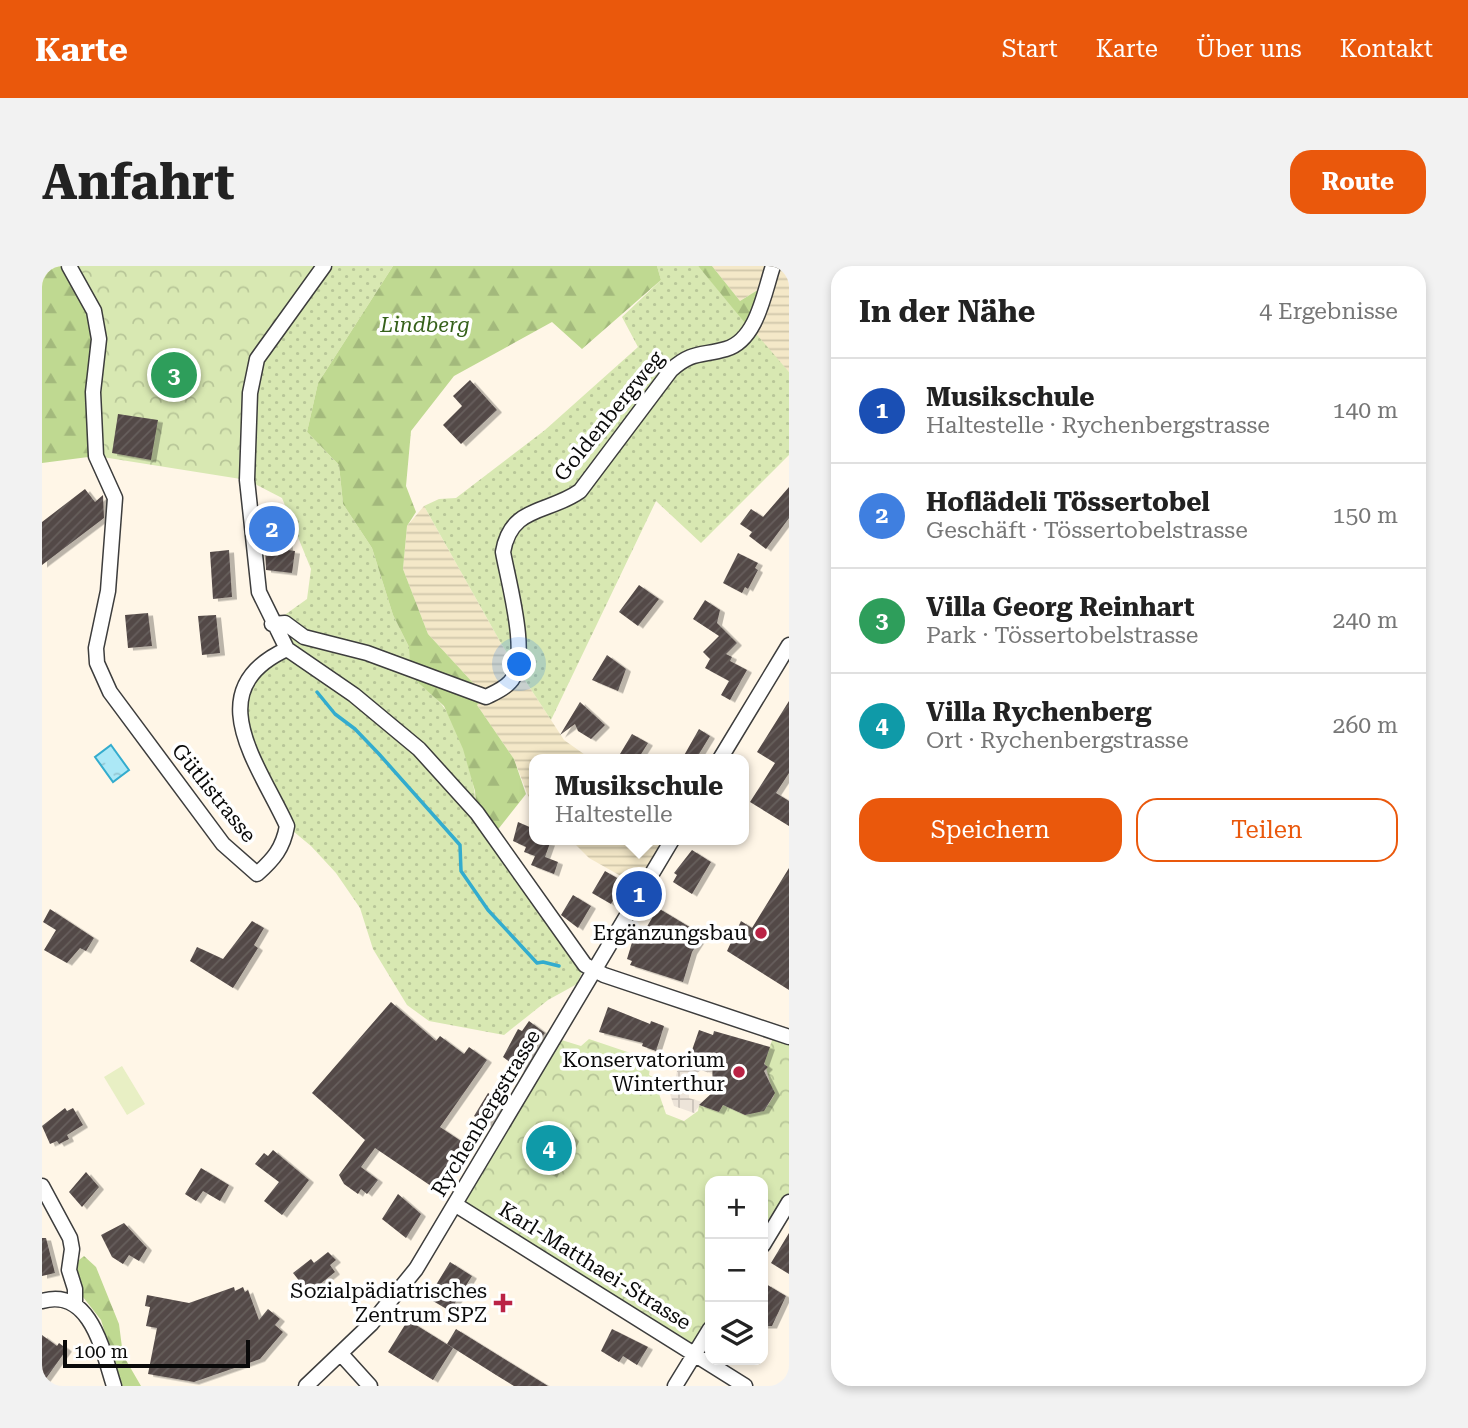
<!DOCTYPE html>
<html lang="de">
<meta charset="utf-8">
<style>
:root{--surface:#fff;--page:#f2f2f2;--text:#222;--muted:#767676;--line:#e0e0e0;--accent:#ea580c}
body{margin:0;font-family:"Roboto Serif",serif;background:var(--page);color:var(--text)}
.controls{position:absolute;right:21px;bottom:21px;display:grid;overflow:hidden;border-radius:14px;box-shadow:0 4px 10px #0003}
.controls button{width:63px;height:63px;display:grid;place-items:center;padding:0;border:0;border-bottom:2px solid var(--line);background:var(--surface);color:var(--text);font:35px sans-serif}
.scale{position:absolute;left:21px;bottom:18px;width:187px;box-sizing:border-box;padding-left:7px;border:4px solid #0a0a0a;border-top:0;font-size:19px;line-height:24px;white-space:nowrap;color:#0a0a0a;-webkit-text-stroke:5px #fff;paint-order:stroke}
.you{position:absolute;left:478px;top:399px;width:24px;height:24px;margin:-18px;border:5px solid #fff;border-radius:50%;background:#1a73e8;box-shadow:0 0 0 10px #1a73e833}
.badge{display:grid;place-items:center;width:46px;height:46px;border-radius:50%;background:var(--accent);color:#fff;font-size:23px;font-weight:700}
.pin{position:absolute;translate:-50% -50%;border:4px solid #fff;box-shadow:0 2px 7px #0006}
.popup{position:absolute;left:487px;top:488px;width:220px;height:91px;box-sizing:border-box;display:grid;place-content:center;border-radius:14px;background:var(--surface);filter:drop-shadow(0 2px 5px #0005);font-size:23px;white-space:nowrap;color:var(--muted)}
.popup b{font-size:26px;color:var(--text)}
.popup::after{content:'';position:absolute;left:50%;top:100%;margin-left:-14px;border:14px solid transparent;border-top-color:var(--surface)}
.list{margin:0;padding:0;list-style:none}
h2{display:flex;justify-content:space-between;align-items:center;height:91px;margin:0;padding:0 28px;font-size:30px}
h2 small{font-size:23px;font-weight:400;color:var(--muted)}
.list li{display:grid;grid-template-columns:46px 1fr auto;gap:21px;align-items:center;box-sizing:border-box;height:105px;padding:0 28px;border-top:2px solid var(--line)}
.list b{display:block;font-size:26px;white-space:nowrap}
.list p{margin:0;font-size:23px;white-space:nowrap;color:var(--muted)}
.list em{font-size:23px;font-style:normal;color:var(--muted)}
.actions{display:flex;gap:14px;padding:21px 28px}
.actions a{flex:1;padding:16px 0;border:2px solid var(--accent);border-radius:21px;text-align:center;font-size:24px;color:var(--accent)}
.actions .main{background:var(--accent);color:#fff}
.icon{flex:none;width:38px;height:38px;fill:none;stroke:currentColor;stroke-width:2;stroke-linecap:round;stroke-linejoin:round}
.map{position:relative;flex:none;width:747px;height:1120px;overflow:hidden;border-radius:21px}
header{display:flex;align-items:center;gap:42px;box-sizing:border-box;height:98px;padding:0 35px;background:var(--accent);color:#fff}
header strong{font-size:33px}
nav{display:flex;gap:38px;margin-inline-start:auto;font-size:24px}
.intro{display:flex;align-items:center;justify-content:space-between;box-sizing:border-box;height:168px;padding:0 42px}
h1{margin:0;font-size:49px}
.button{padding:18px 32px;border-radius:21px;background:var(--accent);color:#fff;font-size:24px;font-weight:700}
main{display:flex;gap:42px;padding:0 42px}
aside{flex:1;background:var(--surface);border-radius:21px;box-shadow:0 4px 10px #0003}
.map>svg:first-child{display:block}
.farmland{fill:url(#farmland-rules)}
.grass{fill:url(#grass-dots)}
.forest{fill:url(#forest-firs)}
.park{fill:url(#park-crowns)}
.pitch{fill:#e8efc4}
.plaza{fill:url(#plaza-grid)}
.water{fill:url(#water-ripples);stroke:#33acce;stroke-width:2}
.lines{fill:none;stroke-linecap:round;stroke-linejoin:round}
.stream{stroke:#33acce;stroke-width:3.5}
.building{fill:url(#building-hatch);filter:url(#shadow)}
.minor-casing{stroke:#3d3d3d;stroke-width:17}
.minor{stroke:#fff;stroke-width:14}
.poi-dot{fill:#ba2345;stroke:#fff;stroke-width:2.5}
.labels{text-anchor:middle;stroke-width:7;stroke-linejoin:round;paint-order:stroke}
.park-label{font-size:21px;font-style:italic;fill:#36611b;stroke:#fff}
.street-label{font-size:21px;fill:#0a0a0a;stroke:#fff}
.poi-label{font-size:21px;fill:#0a0a0a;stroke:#fff;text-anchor:end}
</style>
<header>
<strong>Karte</strong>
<nav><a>Start</a><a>Karte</a><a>Über uns</a><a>Kontakt</a></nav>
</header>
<div class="intro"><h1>Anfahrt</h1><a class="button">Route</a></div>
<main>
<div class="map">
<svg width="747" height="1120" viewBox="0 0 747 1120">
<defs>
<pattern id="farmland-rules" width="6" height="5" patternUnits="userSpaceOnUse" patternTransform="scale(1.75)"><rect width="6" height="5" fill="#f4e8c8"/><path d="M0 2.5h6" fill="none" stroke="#d0c6aa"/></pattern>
<pattern id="grass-dots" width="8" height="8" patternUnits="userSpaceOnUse" patternTransform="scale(1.75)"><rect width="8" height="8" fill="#d8e8b2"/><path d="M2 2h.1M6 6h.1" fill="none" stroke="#b8c698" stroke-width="1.8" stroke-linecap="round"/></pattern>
<pattern id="forest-firs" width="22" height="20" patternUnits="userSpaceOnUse" patternTransform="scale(1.75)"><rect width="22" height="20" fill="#bfd991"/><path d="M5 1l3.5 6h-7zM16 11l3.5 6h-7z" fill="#a3b97c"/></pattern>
<pattern id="park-crowns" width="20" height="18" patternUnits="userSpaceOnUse" patternTransform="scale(1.75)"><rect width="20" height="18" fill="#d8e8b2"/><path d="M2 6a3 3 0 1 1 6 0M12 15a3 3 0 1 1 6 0" fill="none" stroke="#b8c698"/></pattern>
<pattern id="plaza-grid" width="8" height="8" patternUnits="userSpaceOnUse" patternTransform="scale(1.75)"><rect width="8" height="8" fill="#ede4d9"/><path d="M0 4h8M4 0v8" fill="none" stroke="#cac2b9"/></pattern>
<pattern id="water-ripples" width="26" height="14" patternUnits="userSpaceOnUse" patternTransform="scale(1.75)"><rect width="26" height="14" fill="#ace8f6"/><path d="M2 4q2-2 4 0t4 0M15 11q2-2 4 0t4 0" fill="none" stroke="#93c6d2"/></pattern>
<pattern id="building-hatch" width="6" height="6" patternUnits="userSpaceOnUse" patternTransform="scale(1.75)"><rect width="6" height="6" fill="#534947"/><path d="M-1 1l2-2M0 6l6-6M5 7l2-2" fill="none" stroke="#675f5d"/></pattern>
<filter id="shadow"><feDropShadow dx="5" dy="2.5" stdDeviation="0" flood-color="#0004"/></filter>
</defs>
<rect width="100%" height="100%" fill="#fff6e7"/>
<path class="farmland" d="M670 0H747V106L708 63 723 19 698 35Z
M382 240 460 379 509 454 522 474 549 493H492V545L472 493 435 439 444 431 386 368 361 303 365 260Z
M529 574H630L600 622 547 592Z"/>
<path class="grass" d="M282 0H351L276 117 265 166 297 199 301 238 330 282 351 349 367 381 368 409C379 418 391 428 400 439 420 463 433 516 435 547L543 699 535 718 506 734 462 769 387 755 365 739 331 683 318 642 294 607 269 580 245 560 197 458 210 406 245 383 230 358 265 333 269 303 240 232 205 214 215 93Z
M615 0H656L747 106V189L659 277 614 235 509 454 460 379 382 240 397 233 414 232 503 164 596 81 580 51 619 14Z"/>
<path class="forest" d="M0 0H27L52 45 54 190 0 197Z
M351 0H615L619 14 540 83 510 56 412 110 369 165 364 220 374 246 365 260 361 303 386 368 444 431 435 439 472 493 484 528 450 571 435 547 433 525 421 483 402 440 368 409 367 381 351 349 330 282 301 238 297 199 265 166 276 117Z
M656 0H670L698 35 725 18 708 63Z
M42 990 54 1001 77 1058 81 1089 99 1120H79L59 1054 41 1031 32 998Z"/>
<path class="park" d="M27 0H282L215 93 205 214 54 190 57 73Z
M733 767 747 771V936L721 979V915H668V1063L653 1088 414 939 513 772 539 780 547 773 609 794 607 809 627 820 616 825 624 848 642 855 656 845 657 839 677 846 681 839 703 849 724 842 732 830 722 795Z"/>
<path class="pitch" d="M80 800 103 838 85 849 62 811Z"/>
<path class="plaza" d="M655 791 670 797V808L659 804 647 813V832L660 836 652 847 632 840 628 828 631 826 635 805Z"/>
<path class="water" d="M69 479 87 504 71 516 53 491Z"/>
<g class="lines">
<path class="stream" d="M275 426 293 448 313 463 337 488 418 579 419 605 446 644 495 697 501 696 517 700"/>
</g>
<path class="building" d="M428 114 455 144 419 178 401 159 420 140 411 130Z
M76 148 116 154 109 194 70 187Z
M747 221V252L724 283 707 270 710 266 698 258 709 243 721 251Z
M43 223 53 236 61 229 62 252 0 299V256Z
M244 254 246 284 253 285 250 307 224 304 222 256Z
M187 284 190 331 171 333 168 286Z
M696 287 716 297 713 302 716 304 706 323 703 321 700 327 681 317Z
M597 319 617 333 596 360 577 346Z
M663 334 678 344 675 357 695 377 684 388 690 391 688 395 705 404 688 434 679 429 687 415 663 402 668 393 661 386 677 370 651 353Z
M106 347 110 380 86 382 83 349Z
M174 349 178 387 160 389 156 350Z
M565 389 584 403 576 425 550 414Z
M747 435V507L734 527 747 535V560L708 536 733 497 715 486Z
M538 436 563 459 549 473 536 465 533 458 518 469Z
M657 463 668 470 654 493H640Z
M590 468 606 477 596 493H575Z
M476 556 492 563V574L508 577 503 591 516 596 512 608 489 599 493 590 482 586 484 581 471 575Z
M650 584 669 596 650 628 631 616 635 609 632 607Z
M747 602V724L685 685 699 655 710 662Z
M563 605 582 616 569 638 550 627Z
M531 629 549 640 536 662 519 649Z
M616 642 661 669 650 686 641 716 588 699 590 695 585 693 591 673 597 674Z
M8 643 52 672 44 685 38 682 25 697 2 684 14 664 1 656Z
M210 655 222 662 212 679 216 682 191 722 148 695 155 681 181 693Z
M349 736 394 775 398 770 422 788 427 781 445 794 398 861 422 877 392 922 333 882 319 901 336 914 325 928 319 923 316 928 302 918 297 909 323 874 270 827Z
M566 741 608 758 609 755 622 760 614 785 600 780 601 777 557 766Z
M487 755 503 767 478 804 461 791 476 763 480 765Z
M657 764 671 769 672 765 728 781 722 798 726 801 722 805 733 827 722 845 703 849 681 839 677 846 657 839 671 826 670 794 649 787Z
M446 827 461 835 446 859 432 850Z
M23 842 25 845 31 842 41 859 25 869 27 873 17 878 15 875 8 878 0 860Z
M502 859 511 865 513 861 525 865 532 873 521 897 516 898 510 909 482 893Z
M231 884 267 914 240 949 222 935 237 916 213 898 222 887 226 890Z
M159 902 187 919 178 935 161 925 154 935 143 928Z
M44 906 57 921 40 941 27 926Z
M356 928 379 948 364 972 340 953Z
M82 957 105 982 97 995 87 989 81 998 70 991 59 969Z
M747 967V1008L729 997Z
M0 972H4L13 1007 0 1010Z
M286 986 294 994 288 999 293 1006 267 1027 251 1007 269 993 272 997Z
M408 996 430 1010 408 1045 386 1032Z
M724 1018 744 1030 730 1060H721V1024Z
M192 1021 193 1025 201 1021 203 1026 206 1024 217 1054 226 1043 238 1053 233 1059 241 1066 218 1093 152 1116 106 1108 115 1062 104 1060 108 1041 103 1040 105 1029 147 1037Z
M366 1054 411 1082 391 1114 346 1086Z
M414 1063 443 1081 506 1120H472L454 1109 405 1078Z
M570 1063 606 1081 595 1099 581 1090 577 1096 559 1085Z
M0 1069 15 1080 17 1077 25 1083 0 1118Z"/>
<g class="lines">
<g class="minor-casing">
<path id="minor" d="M27 0 52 45 57 73 51 126 54 190 73 232 66 325 54 382 55 397 68 426 181 578 215 608C232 593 241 582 245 560 216 497 156 424 245 383
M282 0 215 93 208 127 205 214 217 326 245 383 312 429 377 483 435 547 543 699 562 709 747 771
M230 358 243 357 262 371 325 387 444 431C452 427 462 423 468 416 489 394 466 315 461 286 469 239 506 248 538 225L629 104C650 85 659 90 684 83 715 74 722 27 731 0
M678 493 747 379
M0 920 28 972 30 983 27 1004 33 1023V1038
M414 939 703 1120
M721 979 747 936
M0 1035C49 1021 61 1086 72 1120
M299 1088 328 1120
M264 1120 329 1058 374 1003 630 574
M633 1120 668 1063"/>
</g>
<use href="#minor" class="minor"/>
</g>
<g class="poi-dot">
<circle cx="719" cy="667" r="7"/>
<circle cx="697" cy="806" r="7"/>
<path d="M457.5 1026.5h7v7h7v7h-7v7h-7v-7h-7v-7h7z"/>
</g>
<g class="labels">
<g class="park-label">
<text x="383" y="66">Lindberg</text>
</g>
<g class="street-label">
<text transform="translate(567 150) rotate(-51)" y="7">Goldenbergweg</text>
<text transform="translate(172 527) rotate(51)" y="7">Gütlistrasse</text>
<text transform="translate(444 847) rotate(-59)" y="7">Rychenbergstrasse</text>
<text transform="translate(553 1000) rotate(32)" y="7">Karl-Matthaei-Strasse</text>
</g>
<g class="poi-label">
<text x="705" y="674">Ergänzungsbau</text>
<text x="683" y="801">Konservatorium<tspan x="683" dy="24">Winterthur</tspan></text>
<text x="445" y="1032">Sozialpädiatrisches<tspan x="445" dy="24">Zentrum SPZ</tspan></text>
</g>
</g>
</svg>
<div class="controls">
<button>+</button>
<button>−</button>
<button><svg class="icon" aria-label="layers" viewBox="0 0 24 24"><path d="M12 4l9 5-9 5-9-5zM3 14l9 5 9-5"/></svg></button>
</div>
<div class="scale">100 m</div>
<div class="you"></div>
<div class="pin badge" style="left:597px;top:628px;background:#1a4fb4">1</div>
<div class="popup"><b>Musikschule</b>Haltestelle</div>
<div class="pin badge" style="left:230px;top:263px;background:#3f7fe0">2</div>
<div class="pin badge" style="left:132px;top:109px;background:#2e9e5b">3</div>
<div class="pin badge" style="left:507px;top:882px;background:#0f9aa8">4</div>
</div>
<aside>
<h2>In der Nähe<small>4 Ergebnisse</small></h2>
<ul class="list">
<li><span class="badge" style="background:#1a4fb4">1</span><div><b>Musikschule</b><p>Haltestelle · Rychenbergstrasse</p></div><em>140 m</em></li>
<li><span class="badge" style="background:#3f7fe0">2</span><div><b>Hoflädeli Tössertobel</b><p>Geschäft · Tössertobelstrasse</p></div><em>150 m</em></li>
<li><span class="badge" style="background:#2e9e5b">3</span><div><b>Villa Georg Reinhart</b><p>Park · Tössertobelstrasse</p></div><em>240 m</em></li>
<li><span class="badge" style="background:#0f9aa8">4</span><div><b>Villa Rychenberg</b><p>Ort · Rychenbergstrasse</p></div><em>260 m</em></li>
</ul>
<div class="actions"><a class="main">Speichern</a><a>Teilen</a></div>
</aside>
</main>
